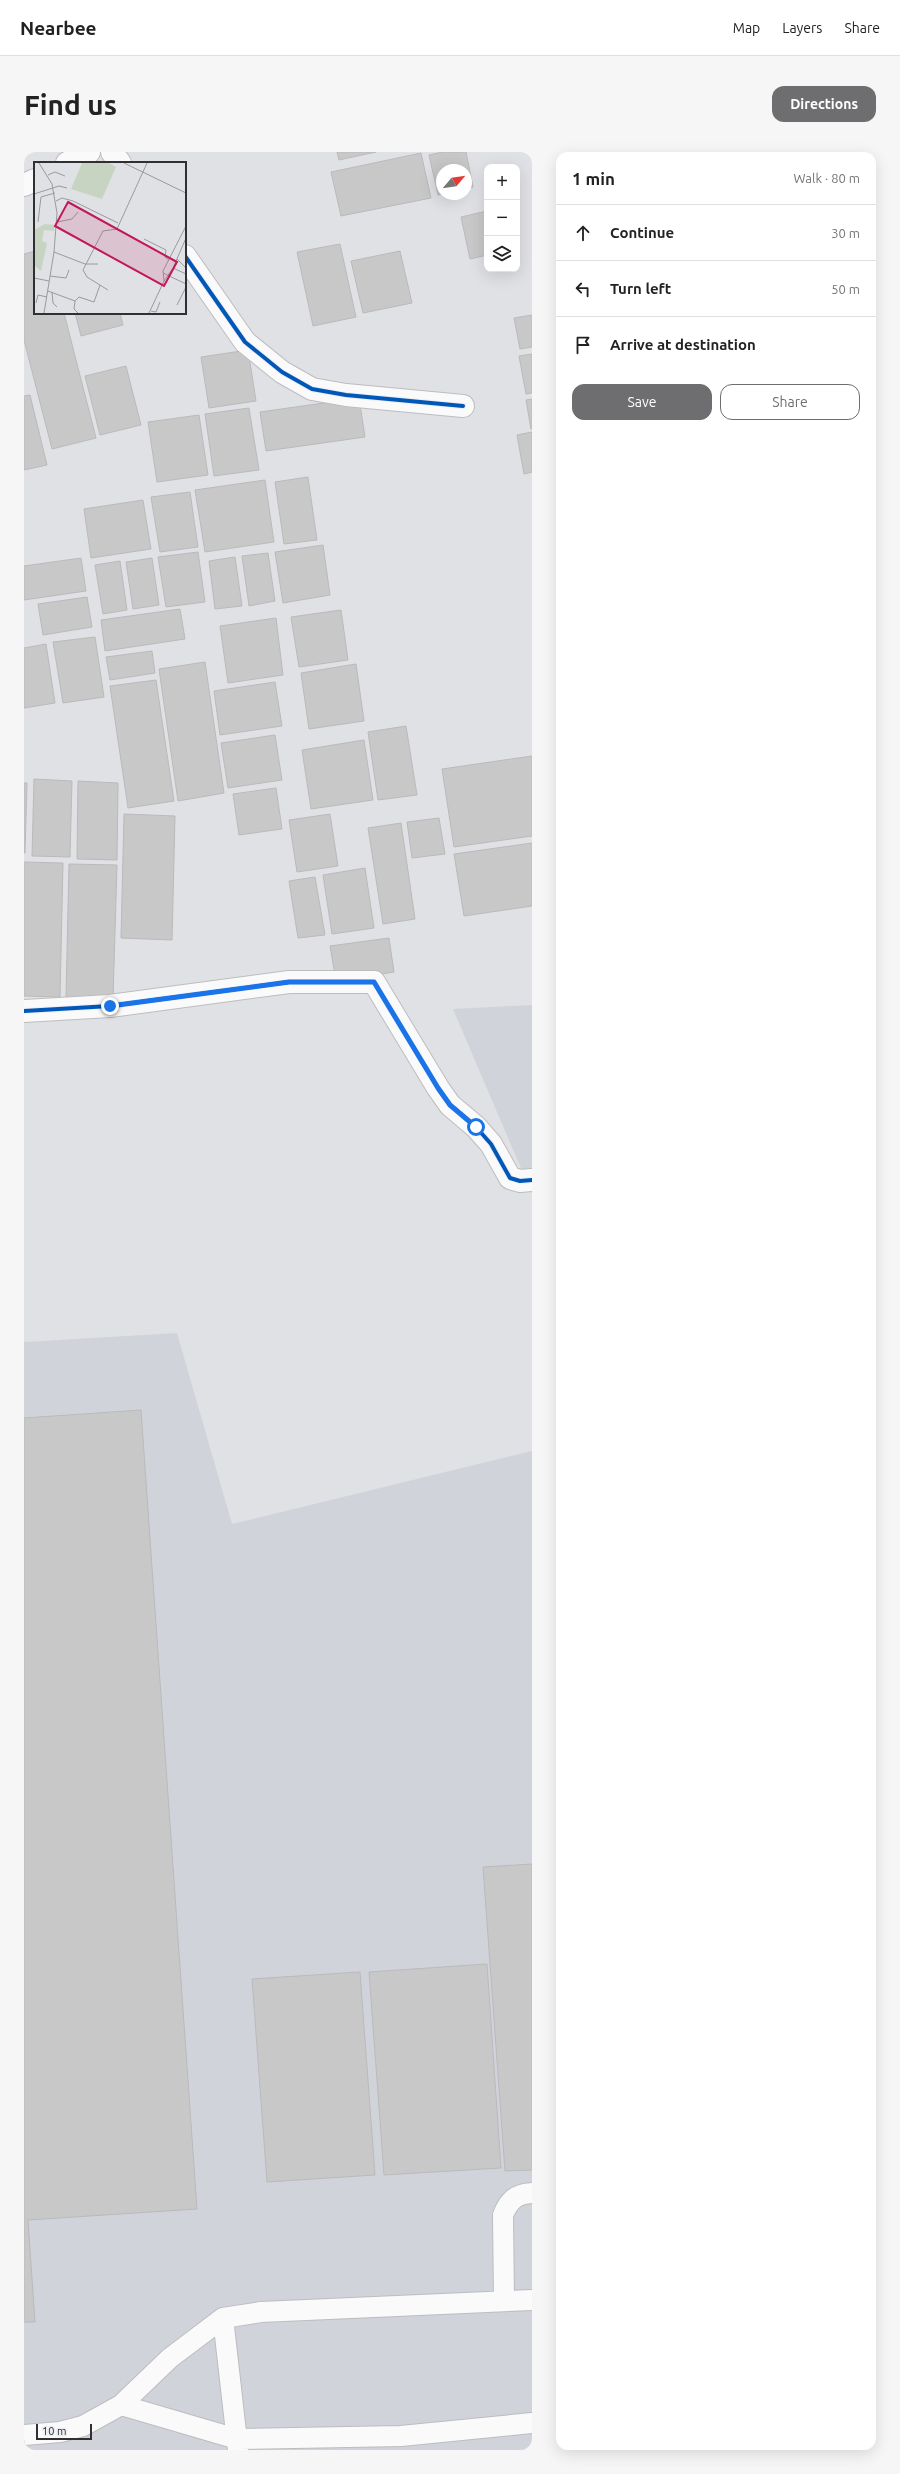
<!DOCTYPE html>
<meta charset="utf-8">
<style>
:root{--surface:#fff;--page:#f6f6f6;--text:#222;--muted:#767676;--line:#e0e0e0;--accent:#6e6e70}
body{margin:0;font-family:Ubuntu,sans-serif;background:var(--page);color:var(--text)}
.controls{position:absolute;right:12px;top:12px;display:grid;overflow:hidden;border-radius:8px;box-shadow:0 4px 16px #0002}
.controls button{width:36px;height:36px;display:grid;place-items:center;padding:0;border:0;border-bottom:1px solid var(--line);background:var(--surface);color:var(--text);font:20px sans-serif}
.compass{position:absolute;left:412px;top:12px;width:36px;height:36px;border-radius:50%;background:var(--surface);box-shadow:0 4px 16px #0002;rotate:61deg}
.scale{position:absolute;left:12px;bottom:10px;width:56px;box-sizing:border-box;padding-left:4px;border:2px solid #303032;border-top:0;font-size:11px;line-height:14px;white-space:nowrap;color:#303032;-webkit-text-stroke:3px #edeef3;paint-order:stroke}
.stop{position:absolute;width:12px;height:12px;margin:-9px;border:3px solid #1a73e8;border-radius:50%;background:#fff}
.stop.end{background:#1a73e8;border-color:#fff;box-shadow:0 1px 4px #0008}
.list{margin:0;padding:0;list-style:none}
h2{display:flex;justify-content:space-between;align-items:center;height:52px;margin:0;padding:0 16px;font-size:17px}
h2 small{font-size:13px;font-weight:400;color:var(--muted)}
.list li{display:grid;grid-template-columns:26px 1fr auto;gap:12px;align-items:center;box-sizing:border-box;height:56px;padding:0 16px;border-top:1px solid var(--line)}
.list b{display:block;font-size:15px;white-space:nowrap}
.list em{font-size:13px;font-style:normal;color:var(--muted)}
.actions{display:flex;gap:8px;padding:12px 16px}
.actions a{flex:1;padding:9px 0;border:1px solid var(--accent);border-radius:12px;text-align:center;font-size:14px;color:var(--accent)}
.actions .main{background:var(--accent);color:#fff}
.icon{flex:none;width:22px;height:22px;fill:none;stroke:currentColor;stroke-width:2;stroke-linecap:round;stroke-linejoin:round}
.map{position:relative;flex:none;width:508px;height:2298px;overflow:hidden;border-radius:12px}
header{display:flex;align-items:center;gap:24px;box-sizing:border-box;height:56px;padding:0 20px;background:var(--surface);border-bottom:1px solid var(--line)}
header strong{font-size:19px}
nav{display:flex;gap:22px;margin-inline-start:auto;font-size:14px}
.intro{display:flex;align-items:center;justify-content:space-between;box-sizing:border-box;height:96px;padding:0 24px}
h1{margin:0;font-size:28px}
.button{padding:10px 18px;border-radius:12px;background:var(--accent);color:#fff;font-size:14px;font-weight:700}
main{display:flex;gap:24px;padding:0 24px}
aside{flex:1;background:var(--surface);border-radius:12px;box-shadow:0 4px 16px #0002}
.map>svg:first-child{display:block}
.built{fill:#d1d3db}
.building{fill:#c9c8c9;stroke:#bababb}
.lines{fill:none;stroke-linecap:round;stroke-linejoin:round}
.lane-casing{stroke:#bdbdc0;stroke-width:22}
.street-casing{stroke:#bdbdc0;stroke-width:24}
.secondary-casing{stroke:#bdbdc0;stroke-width:24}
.lane{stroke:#fafafb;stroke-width:20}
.street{stroke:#fafafb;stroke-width:22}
.secondary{stroke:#fafafb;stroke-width:22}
.cycleway-casing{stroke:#edeef3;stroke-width:6}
.cycleway{stroke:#0057b8;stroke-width:4}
.route{stroke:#1a73e8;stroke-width:5}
.inset-road{fill:none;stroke:#9a9a9d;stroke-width:1}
.view{fill:#c2185b;fill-opacity:0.15;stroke:#c2185b;stroke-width:2}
.inset-edge{fill:none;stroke:#303032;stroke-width:2}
</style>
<header>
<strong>Nearbee</strong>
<nav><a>Map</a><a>Layers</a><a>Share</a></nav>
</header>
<div class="intro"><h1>Find us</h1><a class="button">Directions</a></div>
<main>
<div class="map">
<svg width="508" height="2298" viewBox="0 0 508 2298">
<rect width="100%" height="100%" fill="#e0e1e4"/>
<path class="built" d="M508 853V1042L429 857Z
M153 1181 208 1372 508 1299V2298H0V1190Z"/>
<path class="building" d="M313 0H352L315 8Z
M419 0H442L449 35 442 37V18H418V42L414 43 405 3Z
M397 1 407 46 317 64 307 20Z
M463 59V103L446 107 437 65Z
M316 92 332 165 289 174 273 100Z
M11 99V161H40L72 286 28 297 0 188V102Z
M376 99 388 151 339 161 327 109Z
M51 161H96L99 173 57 184Z
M508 163V195L496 197 490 166Z
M224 198 232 249 185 256 177 205Z
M508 202V241L502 242 495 204Z
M102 214 117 273 76 283 61 224Z
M6 243 23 313 0 318V244Z
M335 246 341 285 242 299 236 260Z
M508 247V277H507L502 248Z
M225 256 235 318 190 324 181 262Z
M175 263 184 323 133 330 124 270Z
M508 280V320L500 322 493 283Z
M284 325 293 388 260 392 251 330Z
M241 328 250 390 181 400 171 338Z
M166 340 174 395 136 400 127 345Z
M119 348 127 397 67 406 60 357Z
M299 393 306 443 259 451 251 400Z
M174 400 181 450 142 455 134 405Z
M244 401 251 449 225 454 218 404Z
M211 405 218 454 191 457 185 409Z
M57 406 62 439 0 448V414Z
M128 406 135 453 109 457 102 410Z
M96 409 103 458 79 462 71 413Z
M63 445 68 475 19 483 14 452Z
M156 457 161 487 81 499 77 468Z
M317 458 324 508 275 515 267 465Z
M252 466 259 523 204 531 196 474Z
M71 485 80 545 39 551 29 490Z
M22 492 31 551 0 556V496Z
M128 499 131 521 86 528 82 505Z
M181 510 200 641 154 649 135 517Z
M332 512 340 569 285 577 277 521Z
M132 528 150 649 104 656 86 534Z
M251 530 258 574 196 583 190 539Z
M382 574 393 643 354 648 344 580Z
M251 583 258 628 204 636 197 591Z
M340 588 349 648 287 657 278 598Z
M508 604V684L430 695 418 617Z
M10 627 48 629 46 705 8 704Z
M54 629 94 631 93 708 53 707Z
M0 631H3L1 701H0Z
M252 636 258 677 215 683 209 642Z
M100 662 151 664 148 788 97 786Z
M306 662 314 714 273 720 265 668Z
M415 666 421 702 388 706 383 670Z
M377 671 391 767 359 772 344 676Z
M508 691V754L440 764 430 702Z
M0 710 39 711 36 845 0 844Z
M45 712 93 713 89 847 42 845Z
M341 716 350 776 308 782 299 723Z
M291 725 301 783 274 786 265 729Z
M365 786 370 820 312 829 306 794Z
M117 1258 173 2057 4 2068 11 2170H0V1266Z
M508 1712V2018L481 2019 459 1715Z
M463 1812 477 2016 360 2023 345 1820Z
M336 1820 351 2023 243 2030 228 1827Z"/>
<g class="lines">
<g class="lane-casing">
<path id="lane" d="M508 2148 237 2160 199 2166 146 2206 97 2253 213 2287 377 2284 508 2271
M480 2149 479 2063C485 2048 492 2042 508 2041
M199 2166 214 2298
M0 2283 36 2280 59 2274 97 2253"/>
</g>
<g class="street-casing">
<path id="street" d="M88 0 96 11
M161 104 221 190 258 220 288 237 322 243 439 254
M0 859 86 854 265 830H350L414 936 426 953 452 975 467 992 486 1026 496 1029 508 1028"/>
</g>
<g class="secondary-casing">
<path id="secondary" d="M43 11 65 0
M0 33 11 28"/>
</g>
<use href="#lane" class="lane"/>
<use href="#street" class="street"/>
<use href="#secondary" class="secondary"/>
<g class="cycleway-casing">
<path id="cycleway" d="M161 104 221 190 258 220 288 237 322 243 439 254
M0 859 86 854 265 830H350L414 936 426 953 452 975 467 992 486 1026 496 1029 508 1028"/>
</g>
<use href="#cycleway" class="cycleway"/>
</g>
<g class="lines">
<path class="route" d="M86 854 265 830H350L414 936 426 953 452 975"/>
</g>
<g transform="translate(10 10)">
<rect width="152" height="152" fill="#e0e1e4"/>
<path d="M48 1H75L82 5 68 37 37 27ZM11 62 21 63 20 69 10 68 8 79 13 81 7 109 0 103V68Z" fill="#c8d4c2"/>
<path class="inset-road" d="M5 1 18 22 23 51 20 90 10 151M90 1 152 31M14 13 21 10 31 14M0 32 25 24 33 26M22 39 28 36 39 39 84 61M4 60 7 35 21 31M23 60 38 57 44 50M152 64 129 109 130 119 139 106 152 76M110 77 132 88 131 95 135 98M20 90 51 102H64M143 97 152 106M139 106 152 112M129 111 152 122M16 114 32 116 35 108M0 116 15 119M74 128 53 115 49 108 69 69 83 67 113 1M14 129 41 139 40 147 44 151M18 130 19 141 23 145M41 139 45 135 60 140 66 123M2 141 4 133 13 135M143 143 152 125M117 149 122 150 126 140M115 151 130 119"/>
<path class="view" d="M34 40 143 100 130 124 21 64Z"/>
<rect width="152" height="152" class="inset-edge"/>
</g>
</svg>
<div class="controls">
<button>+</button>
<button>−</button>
<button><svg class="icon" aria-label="layers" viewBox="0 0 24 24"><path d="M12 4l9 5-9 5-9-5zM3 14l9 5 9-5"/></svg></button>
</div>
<svg class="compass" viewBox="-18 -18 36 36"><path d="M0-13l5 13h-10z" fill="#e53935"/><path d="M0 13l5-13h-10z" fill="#767676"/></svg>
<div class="scale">10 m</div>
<div class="stop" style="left:452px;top:975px"></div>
<div class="stop end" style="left:86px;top:854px"></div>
</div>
<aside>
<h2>1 min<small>Walk · 80 m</small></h2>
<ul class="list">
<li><svg class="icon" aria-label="ahead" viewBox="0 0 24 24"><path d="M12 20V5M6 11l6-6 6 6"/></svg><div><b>Continue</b></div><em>30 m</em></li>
<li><svg class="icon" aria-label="left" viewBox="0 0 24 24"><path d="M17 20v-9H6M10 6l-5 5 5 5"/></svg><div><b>Turn left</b></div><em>50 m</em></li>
<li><svg class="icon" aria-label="arrive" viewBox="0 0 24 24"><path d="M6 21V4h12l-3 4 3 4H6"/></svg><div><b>Arrive at destination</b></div></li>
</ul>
<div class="actions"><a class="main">Save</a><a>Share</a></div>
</aside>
</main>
